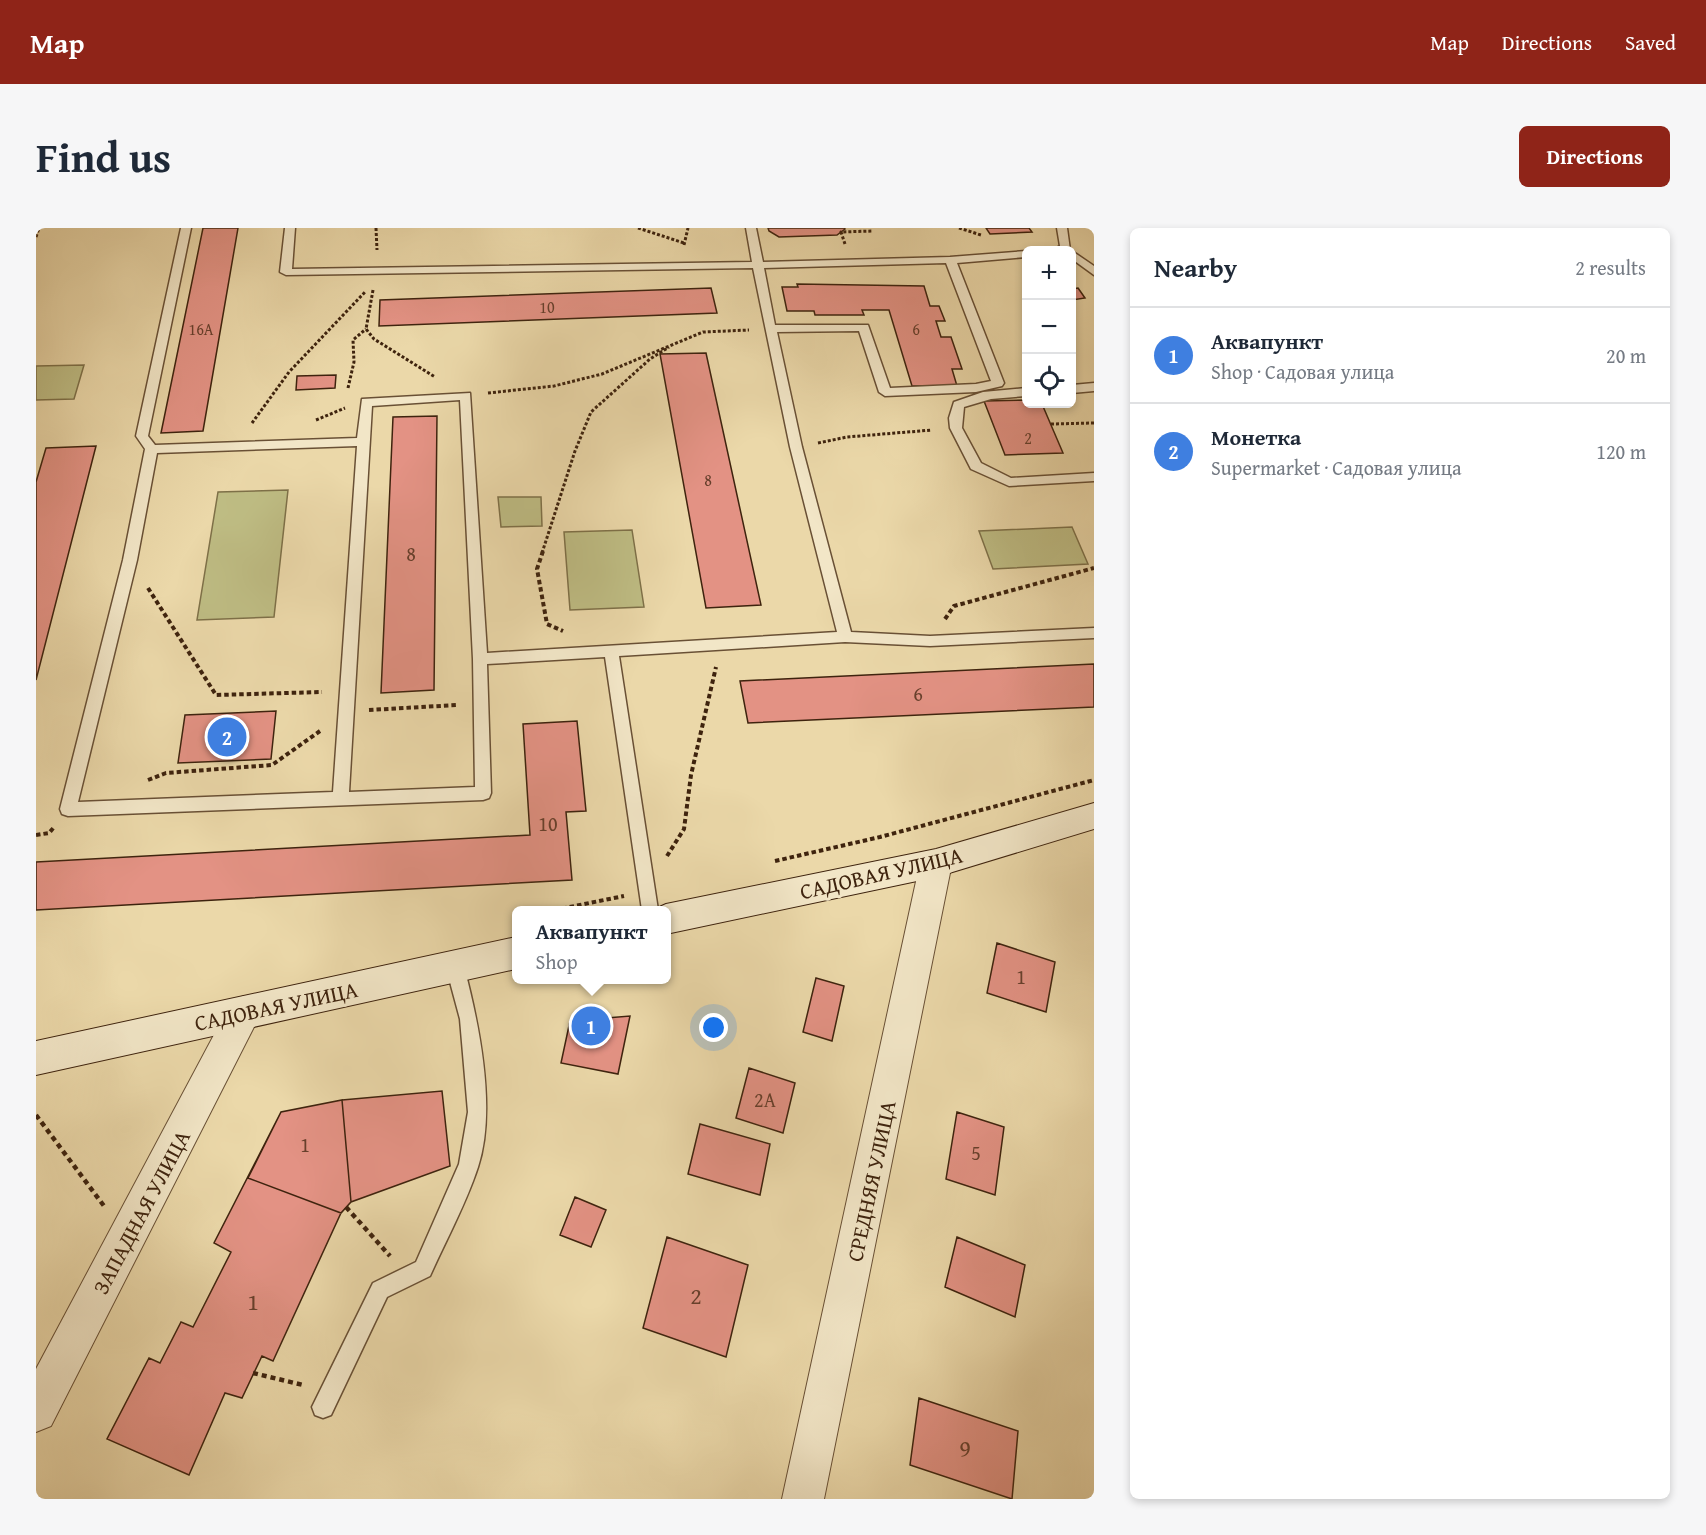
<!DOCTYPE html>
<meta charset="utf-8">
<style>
:root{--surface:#fff;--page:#f6f6f7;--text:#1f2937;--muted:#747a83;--line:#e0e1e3;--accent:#8f2418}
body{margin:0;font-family:"Gentium Book Plus",serif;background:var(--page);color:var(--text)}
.controls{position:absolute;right:18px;top:18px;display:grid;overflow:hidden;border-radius:9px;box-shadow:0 3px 9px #0003}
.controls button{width:54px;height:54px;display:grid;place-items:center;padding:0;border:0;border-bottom:2px solid var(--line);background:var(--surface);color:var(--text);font:30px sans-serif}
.you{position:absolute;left:678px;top:800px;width:21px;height:21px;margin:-15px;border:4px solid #fff;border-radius:50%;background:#1a73e8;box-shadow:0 0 0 9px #1a73e833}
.badge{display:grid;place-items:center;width:39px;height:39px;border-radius:50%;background:var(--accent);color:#fff;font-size:20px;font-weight:700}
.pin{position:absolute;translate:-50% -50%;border:3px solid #fff;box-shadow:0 2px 6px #0006}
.popup{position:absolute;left:476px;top:678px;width:159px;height:78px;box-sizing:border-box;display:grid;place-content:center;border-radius:9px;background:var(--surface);filter:drop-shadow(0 2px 4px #0005);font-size:20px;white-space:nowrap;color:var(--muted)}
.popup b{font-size:22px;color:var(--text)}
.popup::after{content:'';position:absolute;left:50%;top:100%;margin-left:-12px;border:12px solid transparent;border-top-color:var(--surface)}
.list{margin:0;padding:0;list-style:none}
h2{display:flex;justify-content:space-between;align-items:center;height:78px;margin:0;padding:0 24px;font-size:26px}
h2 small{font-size:20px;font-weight:400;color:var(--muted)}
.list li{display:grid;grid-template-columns:39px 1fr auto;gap:18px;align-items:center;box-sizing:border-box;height:96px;padding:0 24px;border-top:2px solid var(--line)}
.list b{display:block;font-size:22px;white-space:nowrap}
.list p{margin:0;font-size:20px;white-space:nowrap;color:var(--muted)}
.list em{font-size:20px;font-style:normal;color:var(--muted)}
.icon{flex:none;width:33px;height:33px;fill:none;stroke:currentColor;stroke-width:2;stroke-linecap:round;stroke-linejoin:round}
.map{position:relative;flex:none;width:1058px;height:1271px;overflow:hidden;border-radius:9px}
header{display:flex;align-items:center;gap:36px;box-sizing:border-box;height:84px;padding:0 30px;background:var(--accent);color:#fff}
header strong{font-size:28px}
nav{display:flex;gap:33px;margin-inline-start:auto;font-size:21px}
.intro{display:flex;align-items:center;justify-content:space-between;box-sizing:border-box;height:144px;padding:0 36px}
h1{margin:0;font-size:42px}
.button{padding:15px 27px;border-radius:9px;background:var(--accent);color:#fff;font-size:21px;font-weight:700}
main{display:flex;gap:36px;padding:0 36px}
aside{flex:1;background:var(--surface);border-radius:9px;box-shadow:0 3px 9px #0003}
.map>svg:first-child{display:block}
.green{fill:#bebc83;stroke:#7e7048;stroke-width:1.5}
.building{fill:#e39284;stroke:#3e230e;stroke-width:1.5}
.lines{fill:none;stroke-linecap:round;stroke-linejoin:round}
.lane-casing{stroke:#695035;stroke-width:3}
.street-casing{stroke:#695035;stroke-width:2}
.secondary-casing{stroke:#3e230e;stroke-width:2}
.path-far2{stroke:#3e230e;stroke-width:3;stroke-dasharray:3 2;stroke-linecap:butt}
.path-far1{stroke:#3e230e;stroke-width:4;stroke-dasharray:4.5 3;stroke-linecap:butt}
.path{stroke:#3e230e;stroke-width:4.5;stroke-dasharray:5 4;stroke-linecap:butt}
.lane{fill:#f2e6c7;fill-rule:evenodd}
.street{fill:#f2e6c7;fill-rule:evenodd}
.secondary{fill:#f2e6c7;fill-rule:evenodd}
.labels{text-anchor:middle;stroke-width:6;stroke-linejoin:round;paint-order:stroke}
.far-number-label{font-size:16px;fill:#673f2c}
.number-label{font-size:20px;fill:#673f2c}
.street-label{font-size:22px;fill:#3e230e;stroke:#f2e6c7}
.near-number-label{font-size:24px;fill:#673f2c}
</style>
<header>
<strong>Map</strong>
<nav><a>Map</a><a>Directions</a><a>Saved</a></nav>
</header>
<div class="intro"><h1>Find us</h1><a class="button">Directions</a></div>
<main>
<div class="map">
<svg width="1058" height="1271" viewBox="0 0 1058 1271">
<rect width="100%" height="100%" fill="#ebd8a9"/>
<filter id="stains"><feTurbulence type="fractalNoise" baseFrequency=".00333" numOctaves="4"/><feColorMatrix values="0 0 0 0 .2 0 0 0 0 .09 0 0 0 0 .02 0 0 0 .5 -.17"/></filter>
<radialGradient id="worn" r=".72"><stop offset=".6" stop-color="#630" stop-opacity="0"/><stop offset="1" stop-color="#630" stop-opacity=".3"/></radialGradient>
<path class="green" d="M48 137 38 171 0 172V138Z
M252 262 238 389 161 392 182 264Z
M462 269H505L506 298 465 299Z
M1036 299 1052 336 957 341 943 303Z
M596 302 608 379 534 382 528 304Z"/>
<path class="building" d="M167 0H202L167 203 125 205Z
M732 0H808L809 1 801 7 743 9 733 3Z
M950 0H993L996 4 954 6Z
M761 56 888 58 894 78H903L909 93H900L905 109H915L926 141H916L921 158H876L853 82H826L828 87H779L778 83H751L746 59H762Z
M675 60 681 85 343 98 344 72Z
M1042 60 1049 70 1036 72V61Z
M670 125 725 377 670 380 624 126Z
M300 147 299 160 260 162 261 148Z
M990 172V176H1006L1027 225 969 227 948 173Z
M401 188 398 462 345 465 357 189Z
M60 218 0 452V254L10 220Z
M1058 436V479L712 495 704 453Z
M240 483 235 531 142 535 149 487Z
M541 493 550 583 530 584 536 652 0 682V634L494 607 487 496Z
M961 715 1019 734 1010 784 951 765Z
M780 750 808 758 796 813 767 804Z
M594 788 582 846 525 835 534 793Z
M713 840 759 855 747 905 700 890Z
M406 863 414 938 315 974 305 985 237 1133 226 1128 206 1170 189 1165 153 1247 71 1211 113 1130 124 1135 145 1094 157 1099 195 1024 178 1015 245 884 306 872Z
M306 872 315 974 305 985 212 950 245 884Z
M921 884 968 899 959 967 910 951Z
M664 896 734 916 724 967 652 946Z
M539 969 570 982 555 1019 524 1007Z
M631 1009 712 1037 690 1129 607 1100Z
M921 1009 989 1037 979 1089 909 1059Z
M883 1170 982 1203 976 1271 874 1237Z"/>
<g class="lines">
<g class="lane-casing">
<path id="lane" d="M145 0H155L112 208 119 217 321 210 326 171 434 165 451 425 801 404 754 219 717 40 250 47 244 44 249 0H259L256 41 716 34 710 0H720L727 34 914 29 990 23V29L921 35 968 155 966 158 940 164 849 168 843 164 823 103 741 104 766 219 815 404 894 408 1058 400V410L894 418 809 414 583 428 622 682H606L569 429 451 436 455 565 453 570 447 572 32 588 26 586 24 581 87 332 109 221 100 208ZM910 35 955 153 940 156 854 160 832 97H739L728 40ZM424 172 437 431 439 559 313 564 336 178ZM321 218 297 564 42 574 101 332 121 225Z
M1021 0H1031L1034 22H1016L1024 18Z
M1036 23 1058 38V47L1036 31Z
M1058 155V163L1036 165V157Z
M990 160V168L955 171 928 179 926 200 945 235 975 250 1058 245V253L973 258 935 241 914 200 913 190 918 174 947 164Z
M419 731 425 733 428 739C443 796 461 881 442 939 430 976 410 1012 394 1048L351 1069 295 1187 287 1190 279 1187 276 1179 337 1055 380 1034 423 936 432 884 424 791 410 739 413 733Z"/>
</g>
<g class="street-casing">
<path id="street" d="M900 622 911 625 916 635 788 1271H746L884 635 889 625Z
M208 768 220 773 225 784 220 795 15 1198 0 1204V1141L196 773Z"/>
</g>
<g class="secondary-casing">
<path id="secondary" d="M1058 575V601L900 649 630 706V682H617L630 676 900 621Z
M480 709V741L0 847V813Z"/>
</g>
<path class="path-far2" d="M340 0 341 22
M602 0 648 15
M923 0 945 7
M0 9 3 0
M809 16 805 4 837 3
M648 17 652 0
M337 62 330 101 338 111 399 149
M312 160 318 134 317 112 330 101
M452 165 518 158 566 146 667 104 713 102
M280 192 309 180
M216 195 253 144 330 63
M1015 196 1058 195
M782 215 811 209 896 202
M506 325 539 223 555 184 614 131 633 119"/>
<path class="path-far1" d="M507 323 501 341 511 396 527 403
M112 360 180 467 286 464
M909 391 918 378 1058 340
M333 482 421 477
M112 552 130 545 236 537 284 503
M0 607 13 605 19 598
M631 628 648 601 655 547 680 439
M739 633 844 609 1058 552
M519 682 588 668"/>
<path class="path" d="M0 887 68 978
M310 979 354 1028
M217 1145 267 1157"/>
<use href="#lane" class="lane"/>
<use href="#street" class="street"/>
<use href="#secondary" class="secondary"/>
</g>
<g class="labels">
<g class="far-number-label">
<text x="511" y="85">10</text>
<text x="165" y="107">16А</text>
<text x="880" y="107">6</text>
<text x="992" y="216">2</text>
<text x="672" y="258">8</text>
</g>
<g class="number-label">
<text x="375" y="333">8</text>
<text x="882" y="473">6</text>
<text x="512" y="603">10</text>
<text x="985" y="756">1</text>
<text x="729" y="879">2А</text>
<text x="269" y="924">1</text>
<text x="940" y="932">5</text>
</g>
<g class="street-label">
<text transform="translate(845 645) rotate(-13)" y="8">САДОВАЯ УЛИЦА</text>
<text transform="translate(240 778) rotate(-12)" y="8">САДОВАЯ УЛИЦА</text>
<text transform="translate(835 953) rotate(-78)" y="8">СРЕДНЯЯ УЛИЦА</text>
<text transform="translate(105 984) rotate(-62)" y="8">ЗАПАДНАЯ УЛИЦА</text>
</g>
<g class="near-number-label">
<text x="660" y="1076">2</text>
<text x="217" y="1082">1</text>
<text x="929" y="1228">9</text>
</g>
</g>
<rect width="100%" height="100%" filter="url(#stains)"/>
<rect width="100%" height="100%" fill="url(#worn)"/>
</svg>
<div class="controls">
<button>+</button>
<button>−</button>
<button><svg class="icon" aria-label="locate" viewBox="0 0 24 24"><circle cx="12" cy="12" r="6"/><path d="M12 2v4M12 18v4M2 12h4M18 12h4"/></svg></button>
</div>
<div class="you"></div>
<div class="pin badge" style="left:555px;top:798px;background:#3f7fe0">1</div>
<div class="popup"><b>Аквапункт</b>Shop</div>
<div class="pin badge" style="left:191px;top:509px;background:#3f7fe0">2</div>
</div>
<aside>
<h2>Nearby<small>2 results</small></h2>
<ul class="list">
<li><span class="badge" style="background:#3f7fe0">1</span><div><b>Аквапункт</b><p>Shop · Садовая улица</p></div><em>20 m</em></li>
<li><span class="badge" style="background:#3f7fe0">2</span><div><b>Монетка</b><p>Supermarket · Садовая улица</p></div><em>120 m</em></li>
</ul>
</aside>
</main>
